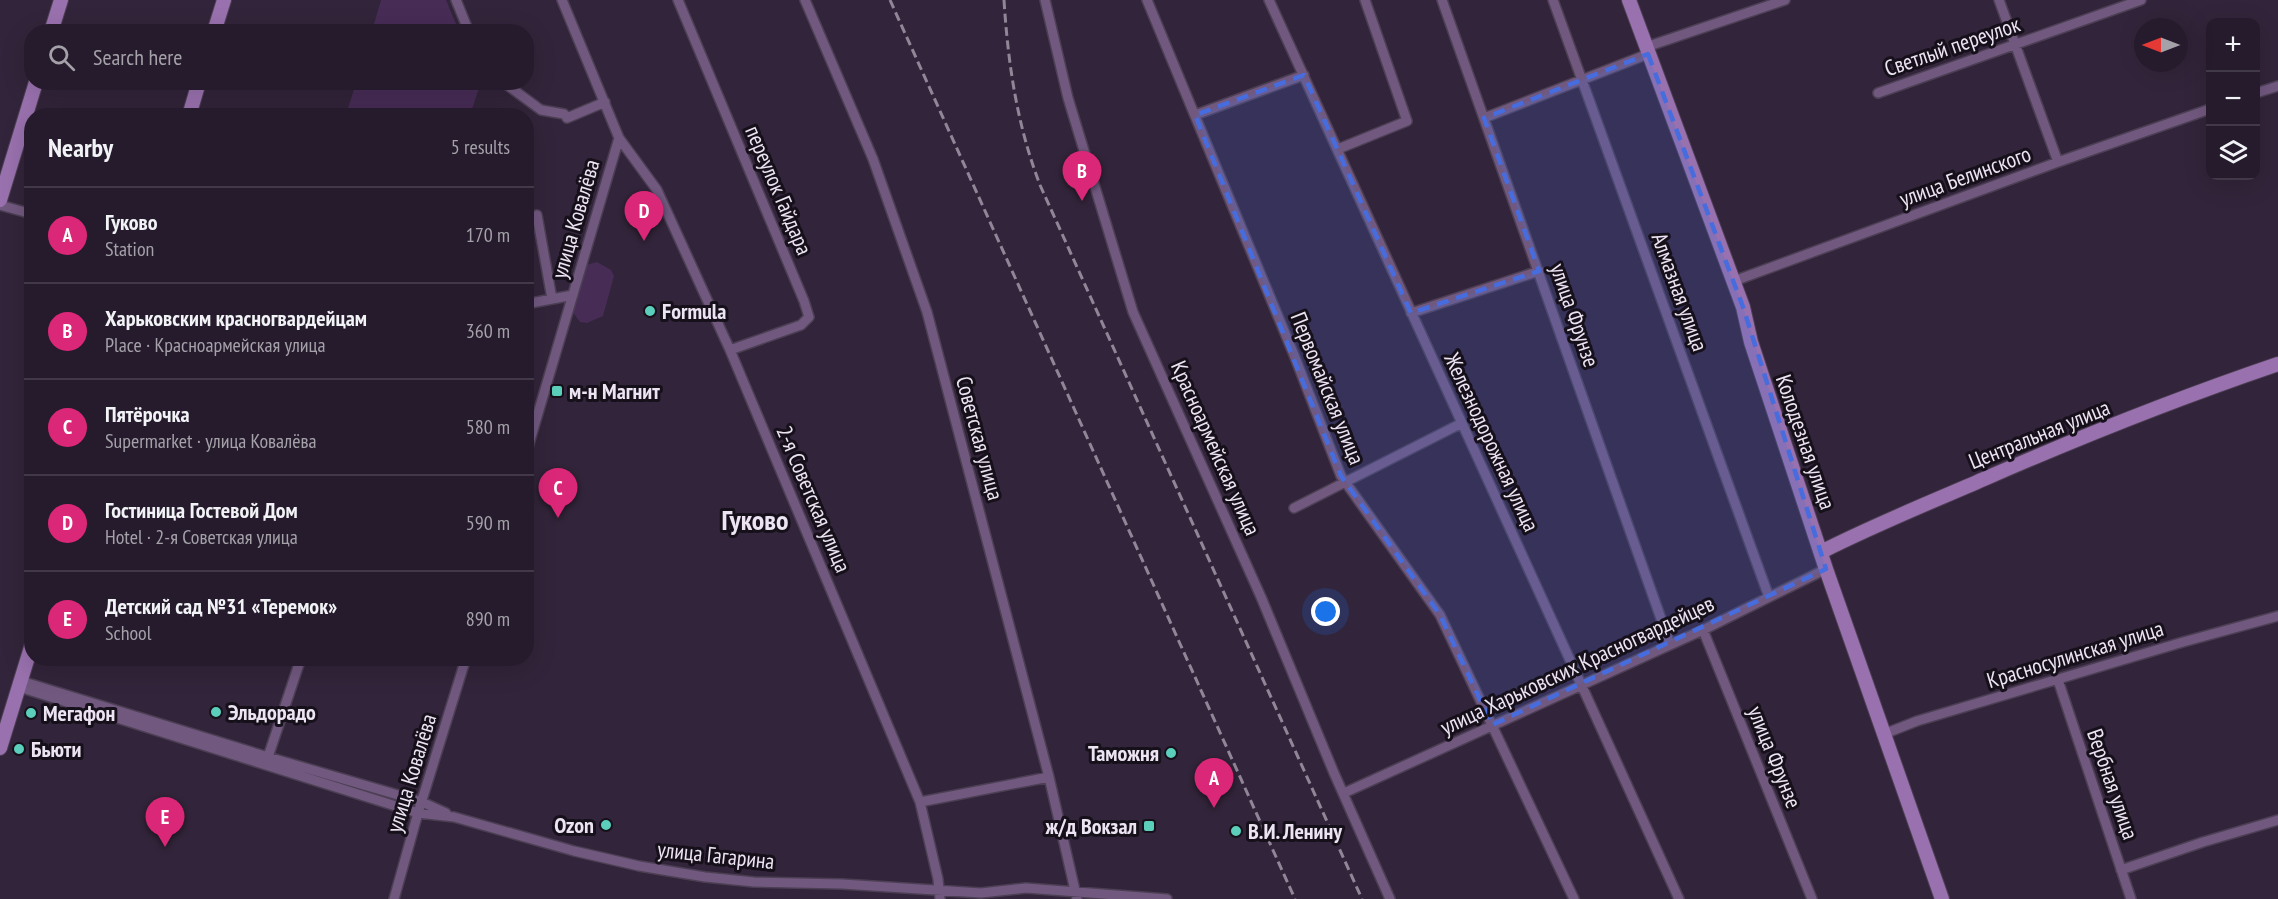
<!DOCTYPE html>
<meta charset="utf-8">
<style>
:root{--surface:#261b2c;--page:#2e2434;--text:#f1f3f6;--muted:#a4a1a9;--line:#423948;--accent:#db2777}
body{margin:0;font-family:"PT Sans Narrow",sans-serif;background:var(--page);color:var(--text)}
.controls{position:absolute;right:18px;top:18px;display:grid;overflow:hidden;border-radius:12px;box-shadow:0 6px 24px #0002}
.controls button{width:54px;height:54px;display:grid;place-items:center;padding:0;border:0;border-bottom:2px solid var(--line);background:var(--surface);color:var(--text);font:30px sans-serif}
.compass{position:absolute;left:2134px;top:18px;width:54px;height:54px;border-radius:50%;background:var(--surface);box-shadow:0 6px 24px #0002;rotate:270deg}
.you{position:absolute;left:1326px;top:612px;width:21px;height:21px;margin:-15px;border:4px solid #fff;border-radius:50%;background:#1a73e8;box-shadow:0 0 0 9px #1a73e833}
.badge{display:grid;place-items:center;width:39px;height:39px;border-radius:50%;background:var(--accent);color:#fff;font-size:20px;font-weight:700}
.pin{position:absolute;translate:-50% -50px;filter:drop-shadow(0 2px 3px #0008)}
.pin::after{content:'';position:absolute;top:32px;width:21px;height:18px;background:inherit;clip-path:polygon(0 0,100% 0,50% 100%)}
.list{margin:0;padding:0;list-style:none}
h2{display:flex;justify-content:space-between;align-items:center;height:78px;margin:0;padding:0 24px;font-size:26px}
h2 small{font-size:20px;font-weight:400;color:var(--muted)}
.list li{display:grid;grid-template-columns:39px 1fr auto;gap:18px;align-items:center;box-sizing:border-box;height:96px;padding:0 24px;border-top:2px solid var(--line)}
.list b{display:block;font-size:22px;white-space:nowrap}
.list p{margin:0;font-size:20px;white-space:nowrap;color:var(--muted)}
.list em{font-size:20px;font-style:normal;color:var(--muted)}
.icon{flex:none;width:33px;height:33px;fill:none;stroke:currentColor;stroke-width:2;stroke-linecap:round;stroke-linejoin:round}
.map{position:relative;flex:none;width:2278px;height:899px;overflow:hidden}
.search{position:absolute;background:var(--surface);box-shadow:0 6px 24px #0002;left:24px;top:24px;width:510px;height:66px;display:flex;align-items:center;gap:15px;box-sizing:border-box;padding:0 21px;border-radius:24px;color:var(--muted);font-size:22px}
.panel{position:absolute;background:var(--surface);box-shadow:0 6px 24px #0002;left:24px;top:108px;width:510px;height:558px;border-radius:24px}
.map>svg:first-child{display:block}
.green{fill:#472c56}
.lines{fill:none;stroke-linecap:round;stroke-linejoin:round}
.street-casing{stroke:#4c3f54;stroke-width:12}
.secondary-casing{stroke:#4c3f54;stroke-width:16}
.street{stroke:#71587f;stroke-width:9}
.secondary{stroke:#9971ae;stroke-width:14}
.rail{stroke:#918698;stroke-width:3;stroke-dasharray:9 4.5;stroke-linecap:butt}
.marked{fill:#476cdd;fill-opacity:0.2;stroke:#476cdd;stroke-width:4.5;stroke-dasharray:12 8;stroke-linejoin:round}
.poi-dot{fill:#5bcebc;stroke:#16101a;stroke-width:2}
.labels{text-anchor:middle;stroke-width:6;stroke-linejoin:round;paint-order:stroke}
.street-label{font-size:22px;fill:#ede4f3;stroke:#16101a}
.poi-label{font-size:22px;font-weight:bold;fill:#ede4f3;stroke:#16101a;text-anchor:start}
.district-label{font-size:28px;font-weight:bold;fill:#ede4f3;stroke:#16101a}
</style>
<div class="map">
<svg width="2278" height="899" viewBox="0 0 2278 899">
<rect width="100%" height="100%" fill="#32243a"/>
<path class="green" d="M381 0H446L459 31H372Z
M478 82 480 85 470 115H346L356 83Z
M597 262 611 270 614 276 603 316 587 323 580 322 572 311 586 265Z"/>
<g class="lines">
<g class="street-casing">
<path id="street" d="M456 0 469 32
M678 0 804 301 809 317 801 325 730 350
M805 0 873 159 927 312 1049 777 1077 899
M1045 0 1068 98 1133 312 1261 597 1334 773 1390 899
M1147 0 1294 355 1341 476 1440 615 1574 899
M1269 0 1679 899
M1442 0 1670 644
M1553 0 1769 597
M1999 0 2058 162
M1646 47 1785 0
M503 82 541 110 564 114 567 118 605 102
M1878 93 2141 0
M2256 93 2278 86
M1195 115 1304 75
M1484 118 1648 54
M619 138 657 190 730 350 920 802 938 879 940 899
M1338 149 1407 121 1365 0
M0 205 32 214
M537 215 552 299
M1734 281 2058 162 2210 109
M526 304 573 295
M1411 313 1539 271
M526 454 619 138 562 0
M1294 508 1462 423
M1703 630 1812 899
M2058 680 2131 899
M21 681 268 757 422 802 446 813
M19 687 418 813 454 817 574 851 639 866 705 877 754 882 842 884 981 893 1026 888 1167 899
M1884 734 1917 721 2183 642 2278 616
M268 757 301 658
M1344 793 1703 630 1826 569
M920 802 1049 777
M2121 870 2203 842 2278 820
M394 899 418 813 466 658"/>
</g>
<g class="secondary-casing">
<path id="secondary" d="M1629 0 1743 307 1751 342 1826 569 1942 899
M51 32 61 0
M214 32 224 0
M189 116 199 82
M0 200 36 82
M1821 552C1874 525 1929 503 1984 479 2080 437 2178 398 2278 364
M0 748 32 644"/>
</g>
<use href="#street" class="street"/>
<use href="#secondary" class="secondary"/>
<path class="rail" d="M890 0 1295 899
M1004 0C1008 64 1017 125 1040 185L1362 899"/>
</g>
<path class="marked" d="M1648 54 1743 307 1826 569 1492 725 1440 615 1341 476 1195 115 1304 75 1411 313 1539 271 1484 118Z"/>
<g class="poi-dot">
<circle cx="650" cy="311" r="6"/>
<rect x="551" y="385" width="12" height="12" rx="3"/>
<circle cx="216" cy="712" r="6"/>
<circle cx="31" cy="713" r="6"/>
<circle cx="19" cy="749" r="6"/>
<circle cx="1171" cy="753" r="6"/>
<circle cx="606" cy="825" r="6"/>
<rect x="1143" y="820" width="12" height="12" rx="3"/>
<circle cx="1236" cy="831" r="6"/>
</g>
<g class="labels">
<g class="street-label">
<text transform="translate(1952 46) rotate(-19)" y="8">Светлый переулок</text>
<text transform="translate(1965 176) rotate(-20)" y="8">улица Белинского</text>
<text transform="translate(779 190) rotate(67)" y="8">переулок Гайдара</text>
<text transform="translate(575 219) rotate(-74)" y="8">улица Ковалёва</text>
<text transform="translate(1680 292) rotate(70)" y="8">Алмазная улица</text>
<text transform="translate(1575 315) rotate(71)" y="8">улица Фрунзе</text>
<text transform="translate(1328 388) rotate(68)" y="8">Первомайская улица</text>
<text transform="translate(2039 434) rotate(-22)" y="8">Центральная улица</text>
<text transform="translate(980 438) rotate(75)" y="8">Советская улица</text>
<text transform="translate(1492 442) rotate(65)" y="8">Железнодорожная улица</text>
<text transform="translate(1806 442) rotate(71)" y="8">Колодезная улица</text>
<text transform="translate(1216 448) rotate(66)" y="8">Красноармейская улица</text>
<text transform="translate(814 499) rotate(67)" y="8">2-я Советская улица</text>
<text transform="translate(2075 654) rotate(-17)" y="8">Красносулинская улица</text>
<text transform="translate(1577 665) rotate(-25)" y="8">улица Харьковских Красногвардейцев</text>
<text transform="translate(1775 757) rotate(68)" y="8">улица Фрунзе</text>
<text transform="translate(411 773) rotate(-73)" y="8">улица Ковалёва</text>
<text transform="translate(2113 784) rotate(71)" y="8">Вербная улица</text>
<text transform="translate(716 855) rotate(6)" y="8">улица Гагарина</text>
</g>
<g class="poi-label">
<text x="662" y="319">Formula</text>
<text x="569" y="399">м-н Магнит</text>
<text x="228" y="720">Эльдорадо</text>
<text x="43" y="721">Мегафон</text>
<text x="31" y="757">Бьюти</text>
<text x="1159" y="761" text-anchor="end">Таможня</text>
<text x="594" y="833" text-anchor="end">Ozon</text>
<text x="1137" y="834" text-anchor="end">ж/д Вокзал</text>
<text x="1248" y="839">В.И. Ленину</text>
</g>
<g class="district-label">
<text x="755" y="530">Гуково</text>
</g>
</g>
</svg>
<div class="controls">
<button>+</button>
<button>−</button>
<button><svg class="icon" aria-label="layers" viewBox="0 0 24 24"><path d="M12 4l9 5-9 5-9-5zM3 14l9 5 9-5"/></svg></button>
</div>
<svg class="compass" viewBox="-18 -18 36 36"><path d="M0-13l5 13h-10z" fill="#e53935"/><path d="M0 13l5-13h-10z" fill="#a4a1a9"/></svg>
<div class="you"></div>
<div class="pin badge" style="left:1214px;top:808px">A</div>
<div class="pin badge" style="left:1082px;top:201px">B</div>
<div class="pin badge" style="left:558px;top:518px">C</div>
<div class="pin badge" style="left:644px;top:241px">D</div>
<div class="pin badge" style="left:165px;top:847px">E</div>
<div class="search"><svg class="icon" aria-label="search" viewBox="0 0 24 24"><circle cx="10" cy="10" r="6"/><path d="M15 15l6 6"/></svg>Search here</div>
<section class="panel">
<h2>Nearby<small>5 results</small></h2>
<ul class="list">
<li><span class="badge">A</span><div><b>Гуково</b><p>Station</p></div><em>170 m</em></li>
<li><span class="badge">B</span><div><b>Харьковским красногвардейцам</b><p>Place · Красноармейская улица</p></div><em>360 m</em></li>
<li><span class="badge">C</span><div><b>Пятёрочка</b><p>Supermarket · улица Ковалёва</p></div><em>580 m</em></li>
<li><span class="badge">D</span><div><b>Гостиница Гостевой Дом</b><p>Hotel · 2-я Советская улица</p></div><em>590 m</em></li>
<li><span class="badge">E</span><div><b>Детский сад №31 «Теремок»</b><p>School</p></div><em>890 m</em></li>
</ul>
</section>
</div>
